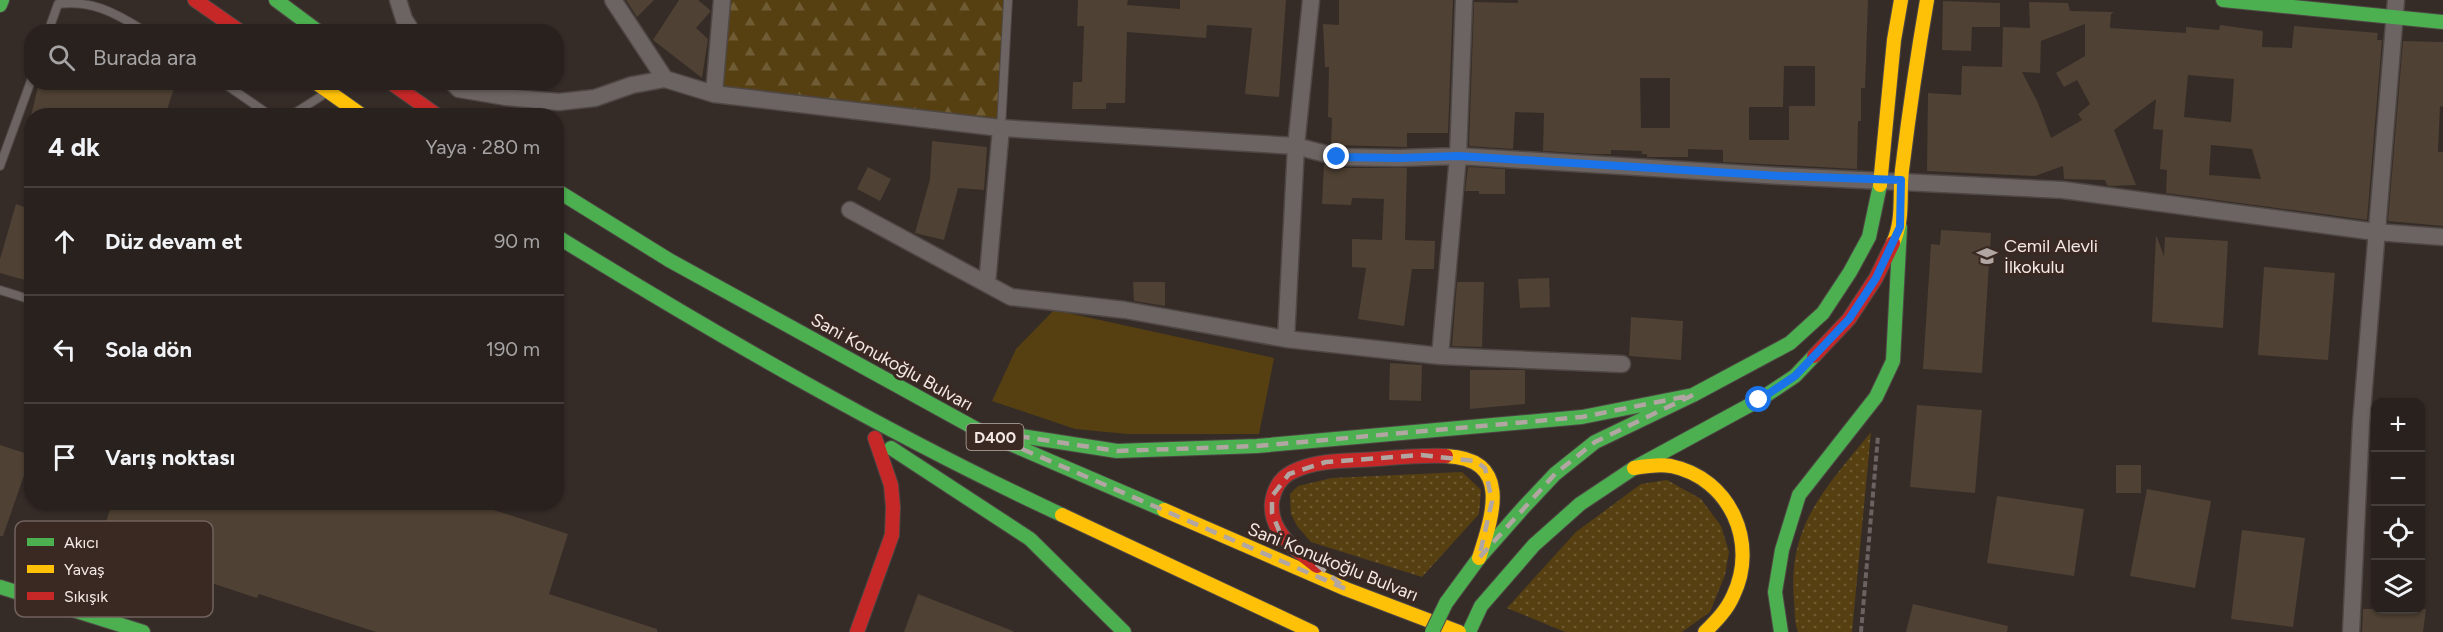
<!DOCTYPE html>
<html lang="tr">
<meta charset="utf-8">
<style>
:root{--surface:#28211e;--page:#302927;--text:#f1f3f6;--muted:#a5a3a4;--line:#443e3c}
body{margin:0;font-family:Figtree,sans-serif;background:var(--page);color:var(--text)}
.controls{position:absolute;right:18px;bottom:18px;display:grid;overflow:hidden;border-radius:12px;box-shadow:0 2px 4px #0004}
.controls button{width:54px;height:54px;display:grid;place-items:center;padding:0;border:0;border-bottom:2px solid var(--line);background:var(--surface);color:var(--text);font:30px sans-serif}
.stop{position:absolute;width:18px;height:18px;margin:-14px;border:4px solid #1a73e8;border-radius:50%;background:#fff}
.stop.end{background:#1a73e8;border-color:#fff;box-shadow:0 2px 6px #0008}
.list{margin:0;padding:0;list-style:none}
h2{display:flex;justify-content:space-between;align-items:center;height:78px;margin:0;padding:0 24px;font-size:26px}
h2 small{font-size:20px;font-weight:400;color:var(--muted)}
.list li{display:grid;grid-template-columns:39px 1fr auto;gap:18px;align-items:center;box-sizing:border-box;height:108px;padding:0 24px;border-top:2px solid var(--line)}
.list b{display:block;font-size:22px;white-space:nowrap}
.list em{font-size:20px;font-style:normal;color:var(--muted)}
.icon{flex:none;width:33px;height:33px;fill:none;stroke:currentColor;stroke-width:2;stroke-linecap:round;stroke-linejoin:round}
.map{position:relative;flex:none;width:2443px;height:632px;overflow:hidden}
.search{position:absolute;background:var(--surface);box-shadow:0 2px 4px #0004;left:24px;top:24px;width:540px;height:66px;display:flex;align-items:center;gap:15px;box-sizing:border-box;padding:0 21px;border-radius:24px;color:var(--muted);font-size:22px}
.panel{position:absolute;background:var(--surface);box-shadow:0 2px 4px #0004;left:24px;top:108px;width:540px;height:402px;border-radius:24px}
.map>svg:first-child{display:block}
.grass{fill:url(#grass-dots)}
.forest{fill:url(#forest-firs)}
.park{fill:#564012}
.building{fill:#4f4133;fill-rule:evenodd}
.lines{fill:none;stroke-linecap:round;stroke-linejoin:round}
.lane-casing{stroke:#4f4744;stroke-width:10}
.street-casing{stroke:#4f4744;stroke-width:19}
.fast-casing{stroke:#4f4744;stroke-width:16}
.slow-casing{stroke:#4f4744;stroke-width:16}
.jam-casing{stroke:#4f4744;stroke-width:16}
.path{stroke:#6a6361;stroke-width:4;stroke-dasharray:6 3;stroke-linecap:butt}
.lane{stroke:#6b6462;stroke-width:8}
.street{stroke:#6b6462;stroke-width:16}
.fast{stroke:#4caf50;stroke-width:14}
.slow{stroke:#ffc107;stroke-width:14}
.jam{stroke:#c62828;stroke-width:14}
.fast-bridge-casing{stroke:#4f4744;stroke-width:16;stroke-linecap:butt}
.fast-bridge{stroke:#4caf50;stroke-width:14}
.route{stroke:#1a73e8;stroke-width:8}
.marked{fill:none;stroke:#b1a6a2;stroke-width:4.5;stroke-dasharray:12 8;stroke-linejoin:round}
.labels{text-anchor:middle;stroke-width:6;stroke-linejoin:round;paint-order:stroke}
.shield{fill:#3a2923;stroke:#bcafaa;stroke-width:1.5}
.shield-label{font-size:16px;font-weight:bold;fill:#f4e8e4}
.poi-label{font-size:18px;fill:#f4e8e4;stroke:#3a2923;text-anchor:start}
.street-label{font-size:18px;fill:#f4e8e4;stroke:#3a2923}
.key{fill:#3a2923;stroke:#72625d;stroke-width:1.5}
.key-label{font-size:16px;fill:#f4e8e4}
</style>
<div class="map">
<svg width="2443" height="632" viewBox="0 0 2443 632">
<defs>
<pattern id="grass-dots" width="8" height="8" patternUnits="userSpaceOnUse" patternTransform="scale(1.5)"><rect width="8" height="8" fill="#564012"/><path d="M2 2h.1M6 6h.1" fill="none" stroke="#6f5c34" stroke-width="1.8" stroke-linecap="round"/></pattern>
<pattern id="forest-firs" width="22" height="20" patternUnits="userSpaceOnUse" patternTransform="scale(1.5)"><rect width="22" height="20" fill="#564012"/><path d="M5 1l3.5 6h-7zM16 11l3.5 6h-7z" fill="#6f5c34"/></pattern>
</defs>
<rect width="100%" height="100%" fill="#352c28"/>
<path class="grass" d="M1871 432 1852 632H1798C1794 622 1795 610 1794 600 1787 524 1827 487 1871 432Z
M1462 472 1481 490 1479 514 1422 577 1311 542 1297 526 1291 514 1290 494 1298 486 1332 478Z
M1667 480 1701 499 1721 526 1729 552 1725 575 1710 612 1682 632H1565L1507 608 1576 532 1641 484Z"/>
<path class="forest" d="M722 0H1008L1001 128 714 94Z"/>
<path class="park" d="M1054 310 1274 358 1259 434H1128L1075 429 992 401 1016 349Z"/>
<path class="building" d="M626 0H654L637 17Z
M679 0H698L711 11 696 28 708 39 702 78 653 40Z
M1078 0H1128L1127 5 1180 9V0H1286L1279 97 1245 94 1252 28 1207 25 1206 38 1127 32 1125 103H1106V109H1072L1073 82H1082L1084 26H1077Z
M1339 0H1453L1448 133H1407V147L1331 145 1332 118 1328 117 1329 67H1325L1323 24 1339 25Z
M1518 0H1868L1865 88H1861V121H1858L1857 169 1723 162V150L1688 149V157H1647V154H1642V151L1611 150V154H1592L1543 151 1544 113 1515 112 1513 149 1469 146 1474 2 1518 3ZM1784 66H1815V106H1789V140H1749V107H1783ZM1640 78H1670V128H1641Z
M1943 1 2000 3V27H1972L1971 51 1942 50Z
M2029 2 2068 3 2070 11 2114 12 2111 14 2110 28 2186 33V27L2219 30 2220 25 2263 31 2262 47 2292 48 2294 26 2378 33 2377 40H2382L2367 220 2166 193 2167 170 2160 169 2163 130 2153 129 2156 99 2114 130 2136 185 2110 186 2107 185 2105 180 2064 179 2063 166 2035 176 1927 171 1928 93 1961 95 1962 66 2002 67 2003 27 2030 28ZM2085 24V56L2056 73 2064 87 2077 80 2090 104 2078 114 2082 120 2051 138 2038 103 2022 72 2040 73 2041 41ZM2188 75 2234 79 2231 122 2184 117ZM2211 145 2252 149 2261 179 2209 175Z
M2403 41 2443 42V107L2440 106 2438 152H2443V226L2388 221Z
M39 82H176L165 116H31Z
M932 141 987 147 984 190 958 188 944 240 915 233 930 179Z
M1324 164 1337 168H1407L1405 240 1435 241 1434 269H1412L1404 326 1358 319 1366 268 1352 267V239L1382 240 1384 199 1352 198 1351 205 1322 204Z
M868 167 891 179 880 201 857 189Z
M1468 167 1505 169V194H1479V191H1465Z
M16 204 32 210V282L0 273V259Z
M1941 230 1991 233 1982 373 1923 369 1931 244 1940 245Z
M2156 235 2164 256 2165 237 2228 241 2223 328 2152 322Z
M2264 267 2335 273 2328 360 2258 355Z
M1549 278 1550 307 1520 308 1518 279Z
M1133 282H1165V306L1134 301Z
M1457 282H1484L1482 347 1452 346Z
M1631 317 1683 321 1681 360 1629 356Z
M1390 363 1422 365 1421 401 1389 400Z
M1470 370H1525V404L1470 409Z
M1917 405 1982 410 1975 493 1910 487Z
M0 445 31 455 3 536H0Z
M2116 465H2141V493H2116Z
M2147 489 2211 501 2195 588 2130 576Z
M1997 496 2084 509 2074 576 1987 563Z
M112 502H469L568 534 549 594 657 629V632H376L259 594 257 598 99 546Z
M2242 530 2305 538 2293 627 2231 619Z
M918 594 1013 631V632H904Z
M1913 604 2008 626 2007 632H1906Z
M2363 609H2426L2423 632H2362Z"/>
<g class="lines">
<g class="lane-casing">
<path id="lane" d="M48 32 58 4C91 0 114 12 141 29
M222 82 271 116
M290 116 323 95
M1001 128 1008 0
M0 166 32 78
M0 290 32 300"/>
</g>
<g class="street-casing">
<path id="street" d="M398 0 404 19 412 32
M613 0 665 79
M452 82 459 89 506 97 559 102 595 98 632 85 665 79 714 94 1001 128 1296 146 1337 157 1399 158 1458 156 1781 176 2063 190 2376 232 2443 237
M714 94 722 0
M850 210 1011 297 1125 310 1286 339 1440 356 1622 364
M987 284 1001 128
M1286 339 1296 146 1311 0
M1440 356 1458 156 1464 0
M2351 632 2361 424 2396 0"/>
</g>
<g class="fast-casing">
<path id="fast" d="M276 0 319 32
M2223 0 2443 22
M0 5 2 0
M556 190 669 260 978 430 1164 510
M556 236C720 337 888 434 1062 515
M1021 436 1117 451 1257 446 1582 417 1693 395
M891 448 1030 539 1124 632
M0 587 143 632
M1446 603 1479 558 1523 508 1555 474 1595 442 1693 395 1790 343 1823 313 1850 272 1869 237 1880 185
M1469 632 1481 606 1534 545 1580 504 1634 468 1759 400 1795 376 1814 356
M1781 632 1775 592 1782 550 1799 495 1876 397 1893 361 1900 227"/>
</g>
<g class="slow-casing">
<path id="slow" d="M315 82 363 116
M1880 185 1894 40 1901 0
M1893 243C1904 219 1899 196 1902 170 1909 113 1917 57 1927 0
M1446 456C1512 459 1493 515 1479 558
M1634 468C1646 466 1659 464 1671 466 1730 478 1759 543 1733 596 1727 610 1716 621 1705 632
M1164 510 1346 589 1459 632
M1062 515 1312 632"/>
</g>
<g class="jam-casing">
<path id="jam" d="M195 0 241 32
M390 82 438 116
M1814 356 1849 319 1876 278 1893 243
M1317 566C1296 550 1269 532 1272 502 1274 489 1280 478 1292 472 1317 459 1349 461 1377 459 1400 457 1423 455 1446 456
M857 632 892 535 893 507 891 485 875 438"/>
</g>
<path class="path" d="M1861 632 1878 436"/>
<use href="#lane" class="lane"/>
<use href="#street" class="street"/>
<use href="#fast" class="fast"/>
<use href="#slow" class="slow"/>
<use href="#jam" class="jam"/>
<g class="fast-bridge-casing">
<path id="fast-bridge" d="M1432 632 1446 603"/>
</g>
<use href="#fast-bridge" class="fast-bridge"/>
</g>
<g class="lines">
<path class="route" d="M1337 157 1399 158 1458 156 1781 176 1901 180 1900 227 1876 278 1849 319 1795 376 1759 400"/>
</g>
<path class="marked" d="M1693 395 1595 442 1555 474 1479 558 1492 501 1485 468 1475 461 1421 455 1326 462 1289 474 1272 496V513L1280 533 1346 589 978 430 1117 451 1257 446 1582 417Z"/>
<defs>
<g id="school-bare" transform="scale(1.62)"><path d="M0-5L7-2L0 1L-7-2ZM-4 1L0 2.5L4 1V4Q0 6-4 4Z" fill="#b1a6a2" stroke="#3a2923" stroke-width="2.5" paint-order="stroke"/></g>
</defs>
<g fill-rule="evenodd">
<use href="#school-bare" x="1987" y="256"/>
</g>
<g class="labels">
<rect class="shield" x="966.5" y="424" width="57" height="26" rx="4.5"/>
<g class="shield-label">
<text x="995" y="443">D400</text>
</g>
<g class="poi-label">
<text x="2004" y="252">Cemil Alevli<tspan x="2004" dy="21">İlkokulu</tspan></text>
</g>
<g class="street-label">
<text transform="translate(892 362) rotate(29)" y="6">Sani Konukoğlu Bulvarı</text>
<text transform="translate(1333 562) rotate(22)" y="6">Sani Konukoğlu Bulvarı</text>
</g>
</g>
<rect x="15" y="521" width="198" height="96" rx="9" class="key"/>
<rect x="27" y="538" width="27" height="8" fill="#4caf50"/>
<rect x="27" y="565" width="27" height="8" fill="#ffc107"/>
<rect x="27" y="592" width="27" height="8" fill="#c62828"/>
<g class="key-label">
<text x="64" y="548">Akıcı</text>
<text x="64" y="575">Yavaş</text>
<text x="64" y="602">Sıkışık</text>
</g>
</svg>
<div class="controls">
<button>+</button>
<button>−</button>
<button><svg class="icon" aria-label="locate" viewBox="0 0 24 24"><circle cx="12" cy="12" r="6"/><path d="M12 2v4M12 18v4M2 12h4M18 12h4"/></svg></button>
<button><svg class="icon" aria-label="layers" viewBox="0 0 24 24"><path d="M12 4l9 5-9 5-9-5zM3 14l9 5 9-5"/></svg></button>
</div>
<div class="stop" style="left:1759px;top:400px"></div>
<div class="stop end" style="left:1337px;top:157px"></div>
<div class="search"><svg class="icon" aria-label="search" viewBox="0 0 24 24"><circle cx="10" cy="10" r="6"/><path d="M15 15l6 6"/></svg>Burada ara</div>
<section class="panel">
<h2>4 dk<small>Yaya · 280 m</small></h2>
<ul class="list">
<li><svg class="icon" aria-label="ahead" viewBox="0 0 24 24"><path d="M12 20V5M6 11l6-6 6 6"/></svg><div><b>Düz devam et</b></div><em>90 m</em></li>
<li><svg class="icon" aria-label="left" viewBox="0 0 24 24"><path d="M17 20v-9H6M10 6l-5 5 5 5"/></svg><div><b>Sola dön</b></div><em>190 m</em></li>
<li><svg class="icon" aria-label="arrive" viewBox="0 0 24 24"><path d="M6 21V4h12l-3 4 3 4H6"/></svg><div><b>Varış noktası</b></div></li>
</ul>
</section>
</div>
